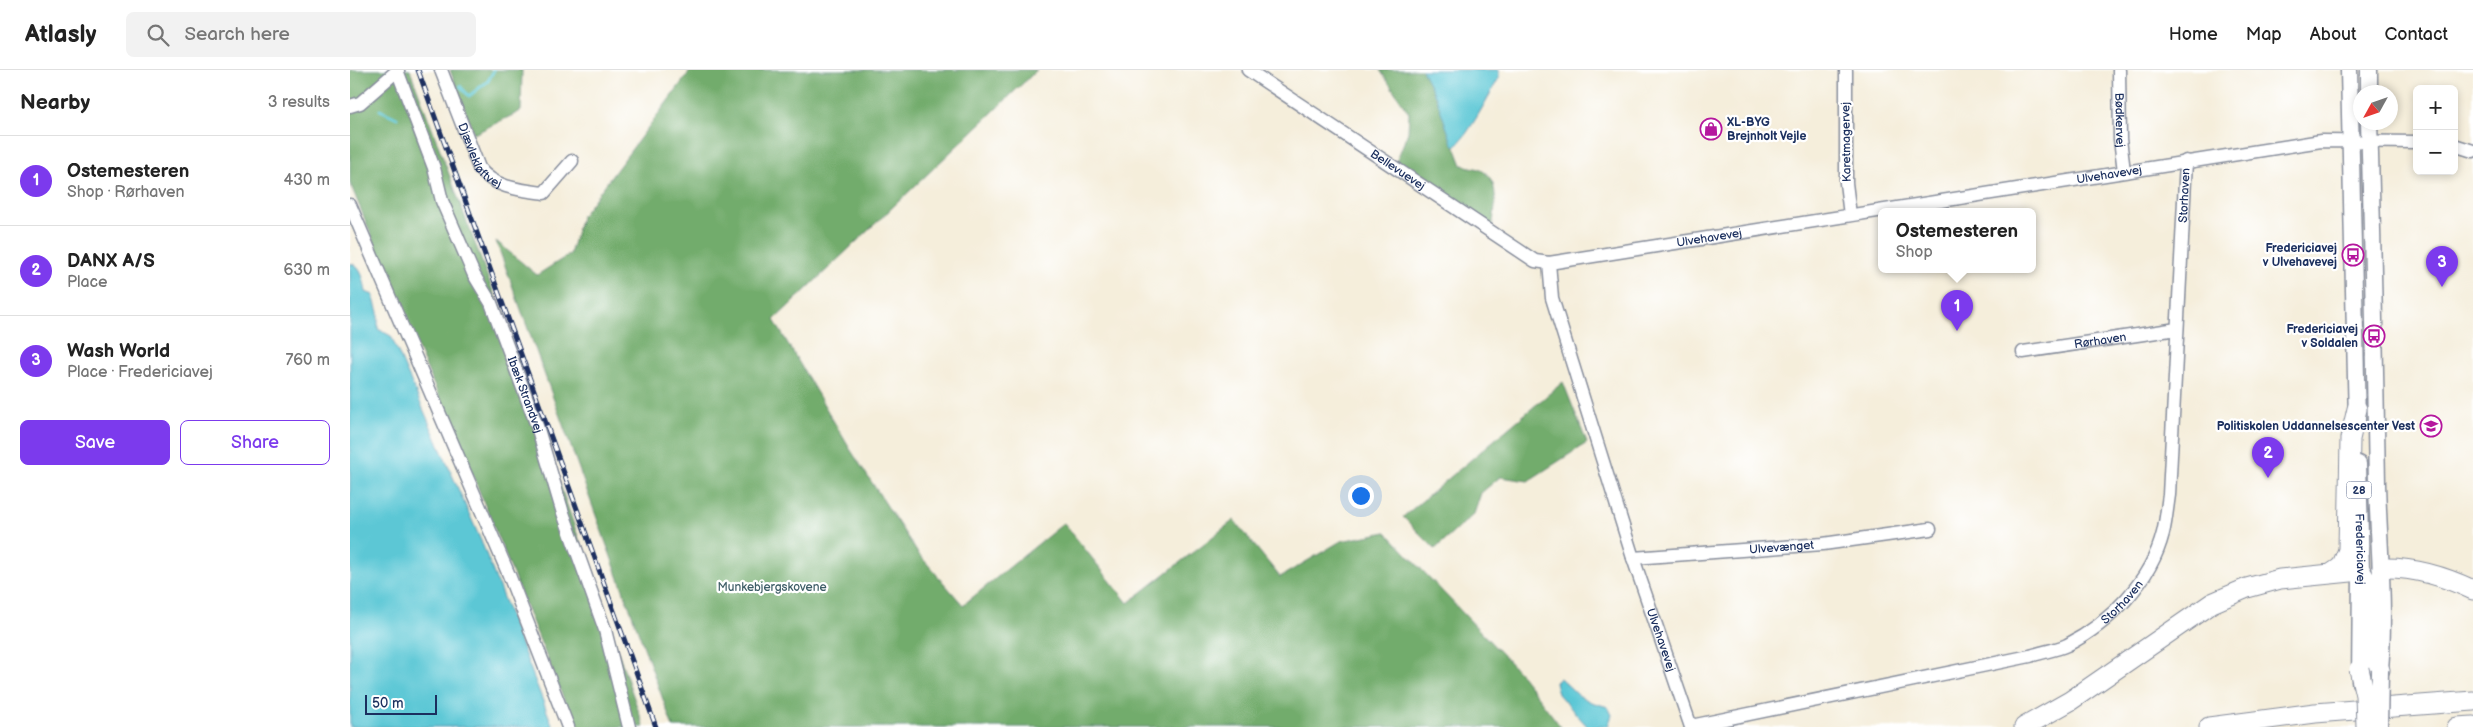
<!DOCTYPE html>
<meta charset="utf-8">
<style>
:root{--surface:#fff;--page:#f2f2f2;--text:#222;--muted:#767676;--line:#e0e0e0;--accent:#7c3aed}
body{margin:0;font-family:"Balsamiq Sans",sans-serif;background:var(--page);color:var(--text)}
.controls{position:absolute;right:15px;top:15px;display:grid;overflow:hidden;border-radius:8px;box-shadow:0 2px 8px #0003}
.controls button{width:45px;height:45px;display:grid;place-items:center;padding:0;border:0;border-bottom:1px solid var(--line);background:var(--surface);color:var(--text);font:25px sans-serif}
.compass{position:absolute;left:2003px;top:15px;width:45px;height:45px;border-radius:50%;background:var(--surface);box-shadow:0 2px 8px #0003;rotate:230deg}
.scale{position:absolute;left:15px;bottom:12px;width:72px;box-sizing:border-box;padding-left:5px;border:2px solid #1b2f5e;border-top:0;font-size:14px;line-height:18px;white-space:nowrap;color:#1b2f5e;-webkit-text-stroke:4px #fff;paint-order:stroke}
.you{position:absolute;left:1010px;top:425px;width:18px;height:18px;margin:-12px;border:4px solid #fff;border-radius:50%;background:#1a73e8;box-shadow:0 0 0 8px #1a73e833}
.badge{display:grid;place-items:center;width:32px;height:32px;border-radius:50%;background:var(--accent);color:#fff;font-size:16px;font-weight:700}
.pin{position:absolute;translate:-50% -41px;filter:drop-shadow(0 1px 2px #0008)}
.pin::after{content:'';position:absolute;top:26px;width:18px;height:15px;background:inherit;clip-path:polygon(0 0,100% 0,50% 100%)}
.popup{position:absolute;left:1528px;top:138px;width:158px;height:65px;box-sizing:border-box;display:grid;place-content:center;border-radius:8px;background:var(--surface);filter:drop-shadow(0 1px 4px #0005);font-size:16px;white-space:nowrap;color:var(--muted)}
.popup b{font-size:19px;color:var(--text)}
.popup::after{content:'';position:absolute;left:50%;top:100%;margin-left:-10px;border:10px solid transparent;border-top-color:var(--surface)}
.list{margin:0;padding:0;list-style:none}
h2{display:flex;justify-content:space-between;align-items:center;height:65px;margin:0;padding:0 20px;font-size:21px}
h2 small{font-size:16px;font-weight:400;color:var(--muted)}
.list li{display:grid;grid-template-columns:32px 1fr auto;gap:15px;align-items:center;box-sizing:border-box;height:90px;padding:0 20px;border-top:1px solid var(--line)}
.list b{display:block;font-size:19px;white-space:nowrap}
.list p{margin:0;font-size:16px;white-space:nowrap;color:var(--muted)}
.list em{font-size:16px;font-style:normal;color:var(--muted)}
.actions{display:flex;gap:10px;padding:15px 20px}
.actions a{flex:1;padding:11px 0;border:1px solid var(--accent);border-radius:8px;text-align:center;font-size:18px;color:var(--accent)}
.actions .main{background:var(--accent);color:#fff}
.icon{flex:none;width:28px;height:28px;fill:none;stroke:currentColor;stroke-width:2;stroke-linecap:round;stroke-linejoin:round}
.map{position:relative;flex:none;width:2123px;height:657px;overflow:hidden}
header{display:flex;align-items:center;gap:30px;box-sizing:border-box;height:70px;padding:0 25px;background:var(--surface);border-bottom:1px solid var(--line)}
header strong{font-size:24px}
nav{display:flex;gap:28px;margin-inline-start:auto;font-size:18px}
.search{width:350px;height:45px;background:var(--page);display:flex;align-items:center;gap:12px;box-sizing:border-box;padding:0 18px;border-radius:8px;color:var(--muted);font-size:19px}
main{display:flex}
aside{flex:1;background:var(--surface)}
.map>svg:first-child{display:block}
.forest{fill:#72ac6c;stroke:#466e65}
.water{fill:#5cc7d5;stroke:#3c7b9a}
.lines{fill:none;stroke-linecap:round;stroke-linejoin:round}
.stream{stroke:#5cc7d5;stroke-width:3}
.minor-casing{stroke:#888e9c;stroke-width:15}
.major-casing{stroke:#888e9c;stroke-width:19}
.highway-casing{stroke:#888e9c;stroke-width:21}
.minor{stroke:#fff;stroke-width:12}
.major{stroke:#fff;stroke-width:16}
.highway{stroke:#fff;stroke-width:19}
.rail-casing{stroke:#1b2f5e;stroke-width:5}
.rail{stroke:#fff;stroke-width:3;stroke-dasharray:9;stroke-linecap:butt}
.major-bridge-casing{stroke:#888e9c;stroke-width:19;stroke-linecap:butt}
.highway-bridge-casing{stroke:#888e9c;stroke-width:21;stroke-linecap:butt}
.major-bridge{stroke:#fff;stroke-width:16}
.highway-bridge{stroke:#fff;stroke-width:19}
.labels{text-anchor:middle;stroke-width:4.5;stroke-linejoin:round;paint-order:stroke}
.shield{fill:#fff;stroke:#5f6d8e;stroke-width:1}
.shield-label{font-size:11px;font-weight:bold;fill:#1b2f5e}
.street-label{font-size:12px;fill:#1b2f5e;stroke:#fff}
.poi-label{font-size:12px;font-weight:bold;fill:#1b2f5e;stroke:#fff;text-anchor:end}
.park-label{font-size:12px;fill:#3e5d67;stroke:#fff}
</style>
<header>
<strong>Atlasly</strong>
<div class="search"><svg class="icon" aria-label="search" viewBox="0 0 24 24"><circle cx="10" cy="10" r="6"/><path d="M15 15l6 6"/></svg>Search here</div>
<nav><a>Home</a><a>Map</a><a>About</a><a>Contact</a></nav>
</header>
<main>
<aside>
<h2>Nearby<small>3 results</small></h2>
<ul class="list">
<li><span class="badge">1</span><div><b>Ostemesteren</b><p>Shop · Rørhaven</p></div><em>430 m</em></li>
<li><span class="badge">2</span><div><b>DANX A/S</b><p>Place</p></div><em>630 m</em></li>
<li><span class="badge">3</span><div><b>Wash World</b><p>Place · Fredericiavej</p></div><em>760 m</em></li>
</ul>
<div class="actions"><a class="main">Save</a><a>Share</a></div>
</aside>
<div class="map">
<svg width="2123" height="657" viewBox="0 0 2123 657">
<rect width="100%" height="100%" fill="#fff"/>
<filter id="ink" filterUnits="userSpaceOnUse"><feTurbulence type="fractalNoise" baseFrequency=".02" numOctaves="2"/><feDisplacementMap in="SourceGraphic" scale="10" xChannelSelector="R" yChannelSelector="G"/><feConvolveMatrix kernelMatrix="1 2 1 2 8 2 1 2 1" color-interpolation-filters="sRGB"/></filter>
<filter id="wash" filterUnits="userSpaceOnUse"><feTurbulence type="fractalNoise" baseFrequency=".0096" numOctaves="4" result="noise"/><feDisplacementMap in="SourceGraphic" scale="20" xChannelSelector="R" yChannelSelector="G"/><feGaussianBlur stdDeviation="1.12" result="paint"/><feColorMatrix in="noise" values="0 0 0 0 0 0 0 0 0 0 0 0 0 0 0 0 0 1.4 0 .05"/><feComposite in="paint" operator="in"/></filter>
<g filter="url(#wash)">
<rect width="100%" height="100%" fill="#f5eedb"/>
<path class="forest" d="M0 0H60L144 224 294 657H225L117 391 56 251 0 113Z
M100 0H172L171 41 124 64Z
M341 0H687L424 250 500 379 567 482 613 535 714 453 778 533 884 450 930 507 991 471 1036 462 1168 601 1211 657H323L146 171 187 205 220 184 231 147Z
M1030 0H1072L1075 3 1086 27 1112 95C1118 97 1125 97 1131 100 1151 110 1145 140 1142 158L1045 95 1058 62 1059 43Z
M1213 312 1237 373 1178 411 1150 407 1131 423 1124 444 1085 479 1053 447Z"/>
<path class="water" d="M1072 0H1149V8C1140 23 1118 67 1105 76L1102 73 1086 27Z
M0 193C12 196 14 211 16 222L23 225 28 242V259L41 266 132 473 203 657H0Z
M1210 608 1228 625 1241 632 1258 637 1262 645 1258 656 1238 657 1208 624 1205 612Z"/>
<g class="lines">
<path class="stream" d="M110 16 119 26 138 11 144 0
M30 40 47 48"/>
</g>
</g>
<g filter="url(#ink)">
<g class="lines">
<g class="minor-casing">
<g id="minor">
<path id="s1" d="M47 0 84 98 92 131 124 205 141 233 187 356 212 440 255 560 279 657"/>
<path id="s2" d="M91 0 129 98C144 118 171 120 194 123L222 91"/>
<path id="s3" d="M898 0 1185 191 1199 193 1971 71 2067 72"/>
<path d="M1496 0V113L1500 145"/>
<path id="s4" d="M1769 0 1770 69 1774 101"/>
<path d="M0 36 10 33 48 0"/>
<path d="M2104 75 2123 81"/>
<path d="M0 135 159 505 218 657"/>
<path id="s5" d="M1199 193 1202 228 1283 488 1341 657"/>
<path id="s6" d="M1673 282 1827 259"/>
<path id="s7" d="M1283 488 1473 474 1580 459"/>
<path id="s8" d="M1341 656 1680 586C1692 582 1706 580 1717 575 1760 553 1801 511 1813 463 1816 451 1817 438 1819 425L1836 91"/>
</g>
</g>
<g class="major-casing">
<g id="major">
<path d="M1999 0 2007 352"/>
<path d="M2019 0V22"/>
<path d="M2019 52C2023 173 2025 294 2027 415 2029 477 2035 538 2030 600"/>
<path id="s9" d="M2008 394 2011 501 2010 612"/>
</g>
</g>
<g class="highway-casing">
<path id="highway" d="M2032 498C2064 497 2094 506 2123 520
M1982 503 1991 497 1998 480 2000 369 2007 339
M1674 657 1720 631 1862 533 1897 518 1930 509 2011 501 2021 519 2022 582 2030 600
M1859 657 1965 643 2123 631
M2107 657 2123 656"/>
</g>
<use href="#minor" class="minor"/>
<use href="#major" class="major"/>
<use href="#highway" class="highway"/>
<g class="rail-casing">
<path id="rail" d="M68 0 306 657"/>
</g>
<use href="#rail" class="rail"/>
<g class="major-bridge-casing">
<path id="major-bridge" d="M2029 657 2030 600"/>
</g>
<g class="highway-bridge-casing">
<path id="highway-bridge" d="M2009 599 2015 625 2016 657"/>
</g>
<use href="#major-bridge" class="major-bridge"/>
<use href="#highway-bridge" class="highway-bridge"/>
</g>
</g>
<defs>
<g id="shop-ring" transform="scale(1.125)"><circle r="9.5" fill="#fff" stroke="#b5179e" stroke-width="1.5"/><path d="M-5-2.5h2.3a2.7 3.5 0 0 1 5.4 0H5L5.5 6h-11ZM-1.5-2.5h3a1.5 2.3 0 0 0-3 0Z" fill="#b5179e"/></g>
<g id="bus-ring" transform="scale(1.125)"><circle r="9.5" fill="#fff" stroke="#b5179e" stroke-width="1.5"/><path d="M-5-6H5V4H4V6H2V4H-2V6H-4V4H-5ZM-3.5-4V0h7V-4ZM-3.5 1.2v1.5H-2V1.2ZM2 1.2v1.5H3.5V1.2Z" fill="#b5179e"/></g>
<g id="university-ring" transform="scale(1.125)"><circle r="9.5" fill="#fff" stroke="#b5179e" stroke-width="1.5"/><path d="M0-5L7-2L0 1L-7-2ZM-4 1L0 2.5L4 1V4Q0 6-4 4Z" fill="#b5179e"/></g>
</defs>
<g fill-rule="evenodd">
<use href="#shop-ring" x="1361" y="59"/>
<use href="#bus-ring" x="2003" y="185"/>
<use href="#bus-ring" x="2024" y="266"/>
<use href="#university-ring" x="2081" y="356"/>
</g>
<g class="labels">
<rect class="shield" x="1996.5" y="411.5" width="25" height="17" rx="4"/>
<g class="shield-label">
<text x="2009" y="424">28</text>
</g>
<g class="street-label">
<text dy="4" stroke="none"><textPath href="#s4" startOffset="50">Bødkervej</textPath></text>
<text transform="translate(1496 72) rotate(-91)" y="4">Karetmagervej</text>
<text dy="4" stroke="none"><textPath href="#s2" startOffset="95">Djævlekløftvej</textPath></text>
<text dy="4" stroke="none"><textPath href="#s3" startOffset="180">Bellevuevej</textPath></text>
<text dy="4" stroke="none"><textPath href="#s3" startOffset="926">Ulvehavevej</textPath></text>
<text dy="4" stroke="none"><textPath href="#s8" startOffset="875">Storhaven</textPath></text>
<text dy="4" stroke="none"><textPath href="#s3" startOffset="521">Ulvehavevej</textPath></text>
<text dy="4" stroke="none"><textPath href="#s6" startOffset="78">Rørhaven</textPath></text>
<text dy="4" stroke="none"><textPath href="#s1" startOffset="350">Ibæk Strandvej</textPath></text>
<text dy="4" stroke="none"><textPath href="#s7" startOffset="149">Ulvevænget</textPath></text>
<text dy="4" stroke="none"><textPath href="#s9" startOffset="85">Fredericiavej</textPath></text>
<text dy="4" stroke="none"><textPath href="#s8" startOffset="455">Storhaven</textPath></text>
<text dy="4" stroke="none"><textPath href="#s5" startOffset="394">Ulvehavevej</textPath></text>
</g>
<g class="poi-label">
<text x="1377" y="56" text-anchor="start">XL-BYG<tspan x="1377" dy="14">Brejnholt Vejle</tspan></text>
<text x="1987" y="182">Fredericiavej<tspan x="1987" dy="14">v Ulvehavevej</tspan></text>
<text x="2008" y="263">Fredericiavej<tspan x="2008" dy="14">v Soldalen</tspan></text>
<text x="2065" y="360">Politiskolen Uddannelsescenter Vest</text>
</g>
<g class="park-label">
<text x="422" y="521">Munkebjergskovene</text>
</g>
</g>
</svg>
<div class="controls">
<button>+</button>
<button>−</button>
</div>
<svg class="compass" viewBox="-18 -18 36 36"><path d="M0-13l5 13h-10z" fill="#e53935"/><path d="M0 13l5-13h-10z" fill="#767676"/></svg>
<div class="scale">50 m</div>
<div class="you"></div>
<div class="pin badge" style="left:1607px;top:261px">1</div>
<div class="popup"><b>Ostemesteren</b>Shop</div>
<div class="pin badge" style="left:1918px;top:408px">2</div>
<div class="pin badge" style="left:2092px;top:217px">3</div>
</div>
</main>
